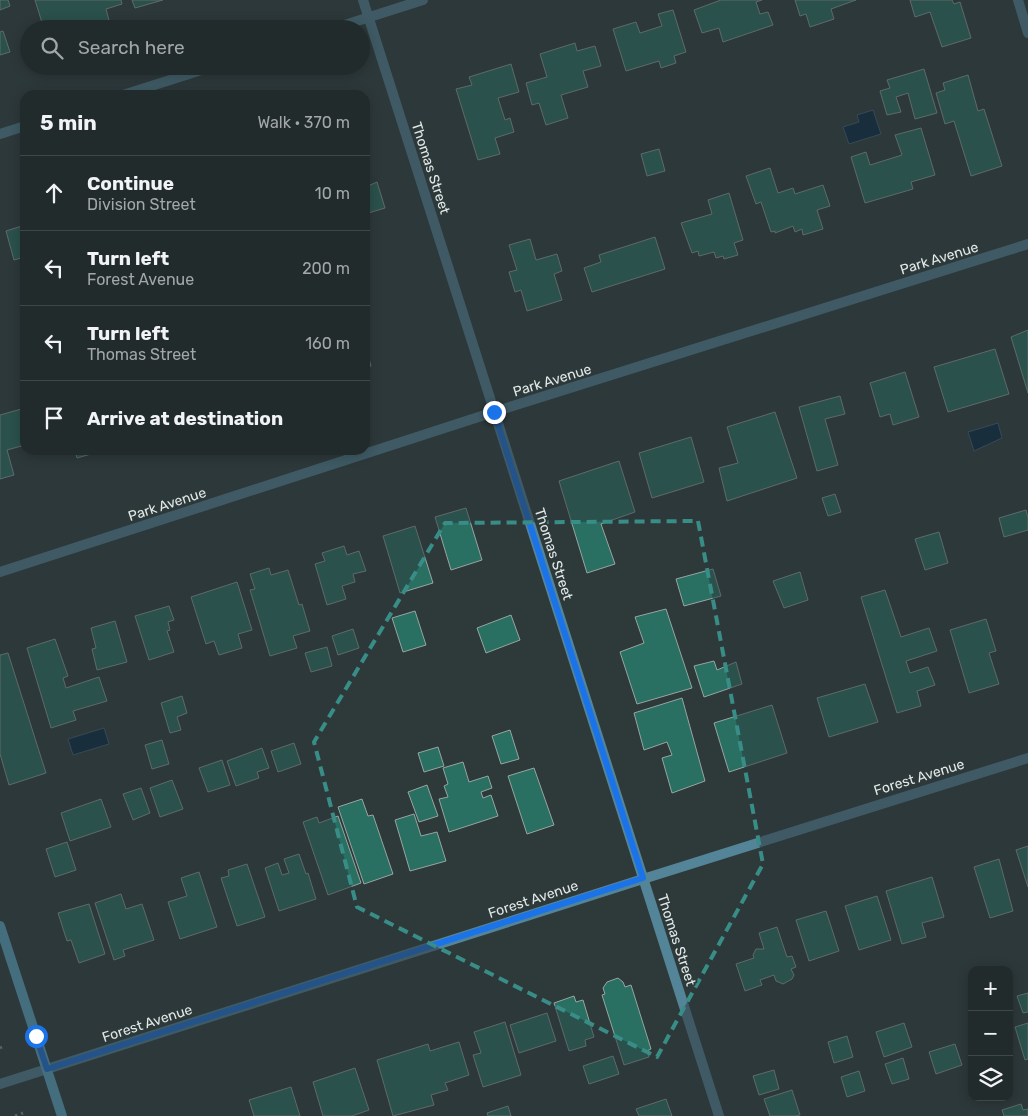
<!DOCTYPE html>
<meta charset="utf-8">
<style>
:root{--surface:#222b2c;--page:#2a3334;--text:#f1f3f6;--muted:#a2a7a9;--line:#3f4748}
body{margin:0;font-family:Rubik,sans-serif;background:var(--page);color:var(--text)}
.controls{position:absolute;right:15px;bottom:15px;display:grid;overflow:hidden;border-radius:10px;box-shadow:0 2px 12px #0003}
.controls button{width:45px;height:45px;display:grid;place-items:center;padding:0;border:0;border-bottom:1px solid var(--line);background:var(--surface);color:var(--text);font:25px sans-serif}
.stop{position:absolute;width:15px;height:15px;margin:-11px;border:4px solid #1a73e8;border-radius:50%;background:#fff}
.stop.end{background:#1a73e8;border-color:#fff;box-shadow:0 1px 5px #0008}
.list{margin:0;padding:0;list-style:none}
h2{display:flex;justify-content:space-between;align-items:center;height:65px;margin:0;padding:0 20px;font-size:21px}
h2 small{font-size:16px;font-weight:400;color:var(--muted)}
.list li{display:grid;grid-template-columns:32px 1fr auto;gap:15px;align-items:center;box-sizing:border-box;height:75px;padding:0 20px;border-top:1px solid var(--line)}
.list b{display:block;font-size:19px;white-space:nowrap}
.list p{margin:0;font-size:16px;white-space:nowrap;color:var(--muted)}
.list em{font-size:16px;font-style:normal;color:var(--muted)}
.icon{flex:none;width:28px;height:28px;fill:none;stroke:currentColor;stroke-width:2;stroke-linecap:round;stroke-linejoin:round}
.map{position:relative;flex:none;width:1028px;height:1116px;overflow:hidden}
.search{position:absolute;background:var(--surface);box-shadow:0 2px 12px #0003;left:20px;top:20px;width:350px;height:55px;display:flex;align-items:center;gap:12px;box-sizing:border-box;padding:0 18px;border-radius:28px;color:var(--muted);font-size:19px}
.panel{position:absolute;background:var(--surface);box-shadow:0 2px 12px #0003;left:20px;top:90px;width:350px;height:365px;border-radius:15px}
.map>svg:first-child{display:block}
.water{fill:#002242;stroke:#445e74}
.building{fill:#297063;stroke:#98a5a2}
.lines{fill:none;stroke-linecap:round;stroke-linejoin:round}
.path{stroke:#8f9899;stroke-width:3;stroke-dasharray:2.5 4;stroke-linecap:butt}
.street{stroke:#548498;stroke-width:10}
.secondary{stroke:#5fafcf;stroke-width:10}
.route{stroke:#1a73e8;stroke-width:6}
.marked{fill:none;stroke:#398d87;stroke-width:4;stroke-dasharray:10 6;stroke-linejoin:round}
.labels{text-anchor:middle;stroke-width:4;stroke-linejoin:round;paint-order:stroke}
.street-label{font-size:14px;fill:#e2e9e9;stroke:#2e393a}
</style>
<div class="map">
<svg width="1028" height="1116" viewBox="0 0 1028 1116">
<rect width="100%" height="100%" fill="#2e393a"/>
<path class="water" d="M873 110 881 134 849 144 843 127 859 122 857 115Z
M998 423 1002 438 974 451 968 432Z
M104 728 109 744 73 755 68 739Z"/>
<path class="building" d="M0 0H8L10 6 0 10Z
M35 0H121L122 4 106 9 110 24 94 29H68L67 22 44 29Z
M132 0H163L135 8Z
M721 0H762L756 2 760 14 768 12 773 25 723 42 719 28 702 33 694 10Z
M795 0H856L831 9 834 19 810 27 806 14 800 16Z
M910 0H952L954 4 960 2 971 38 942 47 930 12 915 17Z
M673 10 686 52 674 56 676 63 661 68 659 61 626 71 613 29 636 22 640 33 662 26 658 14Z
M3 31 10 52 0 55V32Z
M575 43 577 51 595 46 601 66 583 71 588 87 561 95 568 118 546 125 539 103 532 105 526 83 547 77 540 54Z
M511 64 519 92 498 98 505 120 510 118 514 132 495 138 500 154 478 160 456 89 472 85 469 77Z
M924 69 937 113 915 119 908 93 896 97 901 112 887 115 880 91 890 88 887 80Z
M968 75 978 111 984 109 1002 166 971 176 954 121 945 124 936 93 945 90 943 83Z
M921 128 935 175 911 182 913 189 865 203 851 157 866 152 870 165 902 155 895 135Z
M659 149 665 171 647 176 641 154Z
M770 168 778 193 793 188 795 194 823 185 830 206 817 210 823 229 803 235 802 229 795 232 793 226 775 233V231L771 232 761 202 756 204 746 176Z
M365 176 368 186 377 182 385 208 365 214Z
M729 193 743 240 734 243 738 255 724 259 723 256 716 258 714 252 699 256 698 251 692 253 681 223 712 214 708 200Z
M25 225V257L14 260 6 231Z
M655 237 665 269 592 292 584 268 601 262 599 255Z
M530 239 536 260 557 254 562 271 554 274 562 300 527 311 521 290 515 292 509 272 517 270 509 245Z
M1028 330V393L1011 337Z
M365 345 371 366 365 368Z
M995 349 1009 394 948 412 934 367Z
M905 372 919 417 893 425 890 414 880 417 870 383Z
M840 396 845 414 825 419 838 465 817 471 799 407Z
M25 408V445L7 450 14 475 0 479V415Z
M775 412 797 478 727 501 719 468 738 463 727 427Z
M691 437 704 482 652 498 639 453Z
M75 450H105L77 458Z
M619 461 635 512 601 524 615 564 587 573 559 481Z
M835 494 841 512 828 516 822 498Z
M466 508 482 560 451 570 435 517Z
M1026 510 1028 518V530L1004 537 999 518Z
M415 526 433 583 400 593 383 536Z
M939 532 948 563 925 570 915 539Z
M344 546 347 555 359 551 366 571 353 574 355 582 342 586 346 599 327 605 315 564 325 561 322 553Z
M269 568 271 575 288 570 299 605 302 604 310 631 293 636 297 648 270 656 250 590 255 589 250 574Z
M713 569 721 596 684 606 676 579Z
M800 572 808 600 784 608 773 581Z
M237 582 252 630 238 634 242 648 219 655 214 641 206 644 191 597Z
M885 590 901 637 929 628 937 651 906 661 910 673 928 667 935 685 917 691 921 706 897 713 861 597Z
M169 606 174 620 168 622 170 630 167 631 174 652 149 660 135 616Z
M666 609 692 688 637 704 620 652 644 643 635 617Z
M415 611 426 645 403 652 392 618Z
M511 615 520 640 486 653 477 628Z
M986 619 996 651 989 653 999 684 969 693 950 630Z
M115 621 127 662 97 670 92 649 96 648 91 628Z
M353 629 359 648 338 655 332 636Z
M55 639 68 676 63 678 66 688 99 677 107 701 73 711 76 720 51 728 27 648Z
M327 647 332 666 311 672 305 653Z
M8 653 46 773 9 785 0 754V655Z
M714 661 717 670 736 662 742 684 704 697 694 666Z
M865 684 878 722 829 737 817 698Z
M182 696 187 713 177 717 181 730 170 733 161 703Z
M682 698 705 781 672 793 662 758 672 755 667 742 644 750 634 713Z
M772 705 787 753 729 772 714 723Z
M510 730 519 759 501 764 492 736Z
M162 740 169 764 152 769 145 745Z
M294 743 301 764 278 772 271 751Z
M438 747 444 766 424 772 418 753Z
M262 748 269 768 257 772 259 778 236 786 227 761Z
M222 760 230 785 208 792 199 768Z
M463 762 469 782 488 776 492 788 481 792 483 798 491 795 498 816 449 832 439 799 448 797 444 786 448 784 443 768Z
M534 768 554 825 527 834 508 776Z
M172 780 183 809 160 817 150 788Z
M427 785 438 816 419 822 408 792Z
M141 788 150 813 133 820 123 794Z
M101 799 111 827 70 841 61 813Z
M362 799 368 816 373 815 393 874 364 884 338 807Z
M414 814 421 836 437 832 446 861 410 871 395 820Z
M338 816 361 883 328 895 303 822 317 817 319 823Z
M67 842 76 870 55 877 46 849Z
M1028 846V887L1016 850Z
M299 854 306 874 308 873 316 899 279 911 265 868 278 863 282 875 289 873 284 859Z
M999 859 1013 911 990 918 974 867Z
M247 864 265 917 237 926 221 878 229 876 228 870Z
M199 872 217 927 180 939 168 902 187 896 181 878Z
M932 877 944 917 922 923 926 937 902 944 886 891Z
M121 894 126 909 142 904 154 940 123 950 125 956 114 960 95 903Z
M877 896 891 940 859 950 845 906Z
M89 904 105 954 79 963 71 940 67 941 58 913Z
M826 911 839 951 809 961 796 920Z
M777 927 787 957 792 956 796 967 791 969 794 975 792 979 783 984 776 981 774 975 760 980 762 985 745 991 736 964 754 958 753 955 756 949H764L759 933Z
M618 978 623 982 625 987 631 985 651 1049 647 1051 649 1057 624 1065 602 995 605 994 603 988 607 982Z
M1028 993V1012L1023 1013 1017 996Z
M574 996 576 1002 583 1000 594 1037 585 1040 586 1046 569 1051 554 1003Z
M547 1013 556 1041 519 1053 510 1025Z
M505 1022 521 1075 483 1087 473 1055 481 1053 474 1032Z
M904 1023 912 1047 884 1057 876 1032Z
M1028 1023V1059L1025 1060 1015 1027Z
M847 1036 853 1057 834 1063 828 1042Z
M459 1042 469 1075 445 1083 448 1090 431 1095 434 1105 393 1116 377 1060 428 1044 430 1051Z
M955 1044 962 1065 936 1074 929 1052Z
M613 1056 619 1074 589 1084 583 1066Z
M903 1058 909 1079 892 1084 885 1064Z
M355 1068 369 1110 352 1116H323L313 1082Z
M774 1070 779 1089 759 1095 753 1076Z
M859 1071 865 1091 847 1097 841 1077Z
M291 1087 300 1116H254L249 1100Z
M792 1090 800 1115 795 1116H770L764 1099Z
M666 1099 672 1116H639L636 1109Z
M1021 1104 1023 1110 1028 1109V1116H1004L1002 1110Z
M508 1106 511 1116H488L487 1113Z"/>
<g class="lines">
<path class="path" d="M0 1048 2 1047
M15 1116 23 1113"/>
<path class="street" d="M363 0 719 1116
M1018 0 1028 33
M332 29 423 0
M123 95 214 66
M0 134 25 126
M0 572 494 412 1028 244
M0 1084 643 879 1028 758"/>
<path class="secondary" d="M0 926 62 1116"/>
</g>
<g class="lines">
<path class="route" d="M36 1036 47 1069 643 878 494 412"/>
</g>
<path d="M0 0H1028V1116H0ZM698 521 763 864 657 1057 357 907 314 742 445 523Z" fill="#2e393a" fill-opacity=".55" fill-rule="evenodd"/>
<path class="marked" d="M698 521 763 864 657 1057 357 907 314 742 445 523Z"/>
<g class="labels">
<g class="street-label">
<text transform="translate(431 168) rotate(72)" y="5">Thomas Street</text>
<text transform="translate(939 258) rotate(-17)" y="5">Park Avenue</text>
<text transform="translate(552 380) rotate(-17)" y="5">Park Avenue</text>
<text transform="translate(167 504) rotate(-18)" y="5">Park Avenue</text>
<text transform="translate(554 554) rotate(72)" y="5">Thomas Street</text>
<text transform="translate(919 777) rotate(-17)" y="5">Forest Avenue</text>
<text transform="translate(533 899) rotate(-18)" y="5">Forest Avenue</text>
<text transform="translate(677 940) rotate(72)" y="5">Thomas Street</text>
<text transform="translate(147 1023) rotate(-18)" y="5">Forest Avenue</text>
</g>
</g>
</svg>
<div class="controls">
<button>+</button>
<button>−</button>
<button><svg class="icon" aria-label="layers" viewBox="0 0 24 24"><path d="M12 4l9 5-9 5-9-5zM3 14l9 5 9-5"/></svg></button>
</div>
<div class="stop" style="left:36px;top:1036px"></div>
<div class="stop end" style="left:494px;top:412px"></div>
<div class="search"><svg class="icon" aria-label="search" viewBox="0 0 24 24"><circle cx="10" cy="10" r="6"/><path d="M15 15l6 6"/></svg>Search here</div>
<section class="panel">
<h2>5 min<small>Walk · 370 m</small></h2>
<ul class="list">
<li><svg class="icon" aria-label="ahead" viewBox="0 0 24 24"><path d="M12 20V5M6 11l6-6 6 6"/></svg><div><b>Continue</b><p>Division Street</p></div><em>10 m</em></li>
<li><svg class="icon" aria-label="left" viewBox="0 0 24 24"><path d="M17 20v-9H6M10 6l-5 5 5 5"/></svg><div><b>Turn left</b><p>Forest Avenue</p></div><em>200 m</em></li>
<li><svg class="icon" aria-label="left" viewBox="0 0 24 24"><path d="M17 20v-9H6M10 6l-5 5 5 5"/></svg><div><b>Turn left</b><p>Thomas Street</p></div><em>160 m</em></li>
<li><svg class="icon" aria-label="arrive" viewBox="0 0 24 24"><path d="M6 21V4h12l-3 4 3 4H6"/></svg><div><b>Arrive at destination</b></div></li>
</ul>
</section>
</div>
